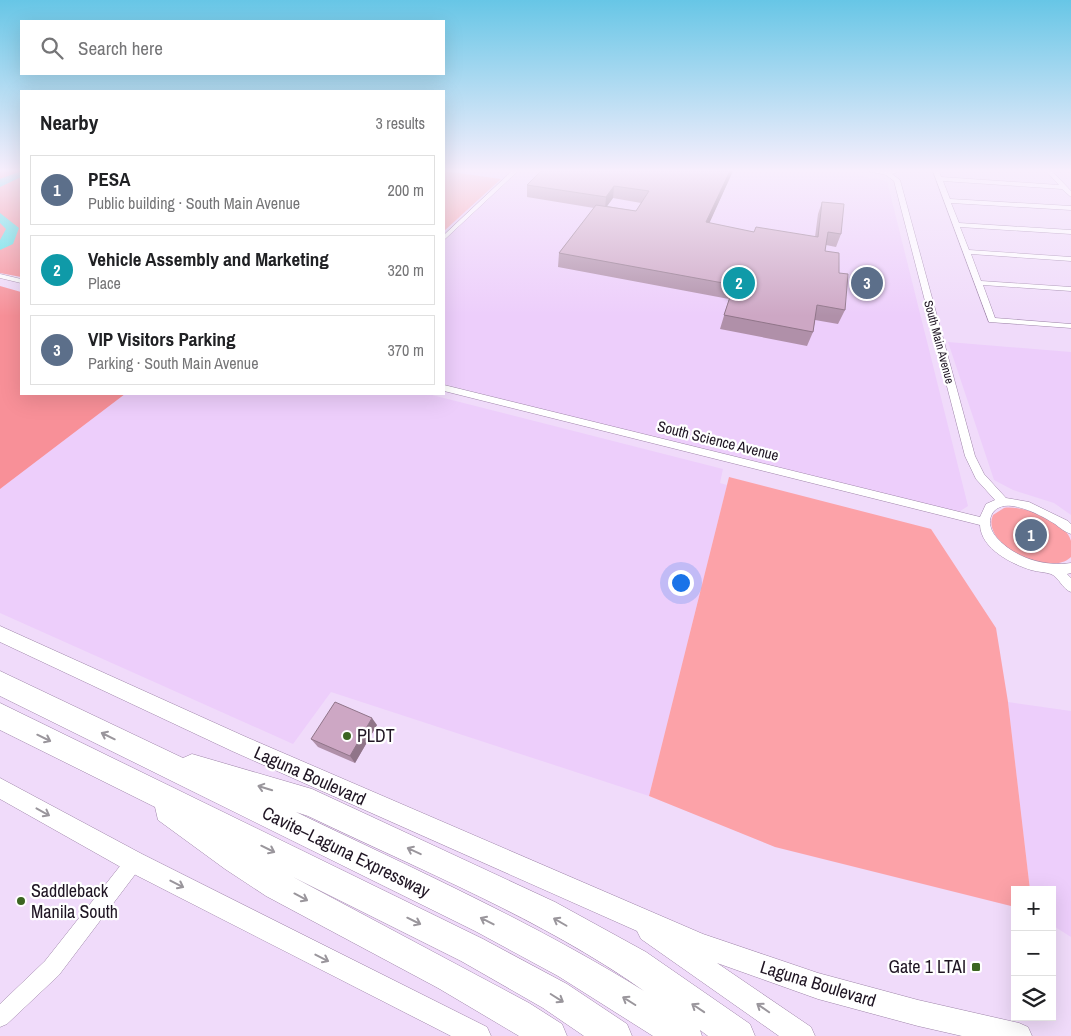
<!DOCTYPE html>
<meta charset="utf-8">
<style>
:root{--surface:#fff;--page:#f2f2f2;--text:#202124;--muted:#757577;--line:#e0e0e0;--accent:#3b6521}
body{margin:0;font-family:"Archivo Narrow",sans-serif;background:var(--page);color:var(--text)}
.controls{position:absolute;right:15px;bottom:15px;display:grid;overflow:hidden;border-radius:0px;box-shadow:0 5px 20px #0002}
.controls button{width:45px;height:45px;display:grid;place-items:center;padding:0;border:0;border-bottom:1px solid var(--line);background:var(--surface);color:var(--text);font:25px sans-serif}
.you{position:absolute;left:680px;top:582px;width:18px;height:18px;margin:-12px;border:4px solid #fff;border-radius:50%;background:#1a73e8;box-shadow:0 0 0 8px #1a73e833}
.badge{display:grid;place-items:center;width:32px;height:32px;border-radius:50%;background:var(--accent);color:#fff;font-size:16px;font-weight:700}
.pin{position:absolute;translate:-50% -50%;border:2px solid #fff;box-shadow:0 1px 5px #0006}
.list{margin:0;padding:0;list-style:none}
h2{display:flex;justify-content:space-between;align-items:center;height:65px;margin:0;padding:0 20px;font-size:21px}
h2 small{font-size:16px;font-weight:400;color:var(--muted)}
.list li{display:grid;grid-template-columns:32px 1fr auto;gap:15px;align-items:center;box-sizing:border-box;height:70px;margin:0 10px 10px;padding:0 10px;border:1px solid var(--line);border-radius:0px}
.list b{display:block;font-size:19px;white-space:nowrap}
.list p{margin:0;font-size:16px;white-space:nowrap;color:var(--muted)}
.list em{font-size:16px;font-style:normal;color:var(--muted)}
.icon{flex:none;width:28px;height:28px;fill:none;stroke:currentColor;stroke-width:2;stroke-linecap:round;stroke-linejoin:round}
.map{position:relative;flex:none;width:1071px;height:1036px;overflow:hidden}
.search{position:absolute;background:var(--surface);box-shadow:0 5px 20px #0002;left:20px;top:20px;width:425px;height:55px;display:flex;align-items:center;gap:12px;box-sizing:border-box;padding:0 18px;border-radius:0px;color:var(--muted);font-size:19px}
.panel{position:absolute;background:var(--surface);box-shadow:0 5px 20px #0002;left:20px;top:90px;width:425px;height:305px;border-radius:0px}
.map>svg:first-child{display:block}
.built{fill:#edcefb}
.green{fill:#fca2a8}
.forest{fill:#f89098}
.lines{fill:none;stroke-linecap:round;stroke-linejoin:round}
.river{fill:#47e2e2;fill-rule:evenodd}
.street-casing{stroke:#9e85a9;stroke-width:1}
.secondary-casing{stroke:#9e85a9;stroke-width:1}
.highway-casing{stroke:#9e85a9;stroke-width:1}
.street{fill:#fff;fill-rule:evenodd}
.secondary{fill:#fff;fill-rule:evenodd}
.highway{fill:#fff;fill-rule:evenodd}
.wall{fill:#b090a9;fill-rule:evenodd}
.shaded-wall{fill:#907589}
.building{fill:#cda7c4;stroke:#907589}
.oneway{stroke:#9a969c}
.poi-dot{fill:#3b6521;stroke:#fff;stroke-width:2}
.labels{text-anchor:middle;stroke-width:4.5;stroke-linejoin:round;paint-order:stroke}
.far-street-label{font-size:12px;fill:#1f1523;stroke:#fff}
.street-label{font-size:15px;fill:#1f1523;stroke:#fff}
.near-poi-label{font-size:18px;fill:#1f1523;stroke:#fff;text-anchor:start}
.near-street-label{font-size:18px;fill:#1f1523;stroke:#fff}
</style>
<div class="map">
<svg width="1071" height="1036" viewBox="0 0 1071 1036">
<rect width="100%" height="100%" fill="#f0dbfa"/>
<path class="built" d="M444 171H854L861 176 887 181 968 506 954 515 444 384Z
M948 342 1071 352V515L1054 503 1013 490 994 480Z
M125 394H428L723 469 720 483 727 485 649 796 331 692 293 744 0 613V489Z
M1008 702 1071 711V937L1052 925V890H1030Z"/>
<path class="green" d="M444 171 501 179 444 231Z
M729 477 931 529 996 628 1008 702 1030 890H1015V907L775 847 649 796Z
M1004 508C1022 505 1066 520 1071 541 1071 546 1071 552 1071 557 1050 578 980 545 993 515Z"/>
<path class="forest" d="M0 171H21V277L0 273Z
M0 286 21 292V394H125L0 489Z"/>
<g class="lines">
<path class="river" d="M21 171V177L0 187V179Z
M0 213 19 228 13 244 0 250V240L6 229 0 223Z"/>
<g class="street-casing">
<path id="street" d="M512 171H518L444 240V235Z
M868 171H896V173L892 174 900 180 975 456 984 474 1006 498 1029 502 1068 521 1071 524V534C1065 532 1060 528 1055 524 1042 516 1027 508 1012 506 991 503 983 523 997 538 1015 558 1045 567 1071 563V573L1067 574 1071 578V592C1062 589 1059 577 1051 574 1045 572 1038 572 1031 570 1012 564 981 549 980 525L444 391V385L980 517 986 504 995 500 976 479 965 456 894 181 886 175Z
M933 171H939L941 177 1059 185 1046 171H1052L1071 191V197L1062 189 943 181 950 199 1071 206V210L951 203 959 223 1071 230V234L960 227 969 250 1071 257V261L971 254 981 281 1071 287V291L983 285 995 318 1071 324V328L989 322Z
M0 274 21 279V283L0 278Z
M134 854 140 856 142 862 140 868 59 975 7 1024 0 1027V1004L45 961 128 856Z"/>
</g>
<g class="secondary-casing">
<path id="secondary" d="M0 626 246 737 703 934 818 973 918 1000 1019 1023 1028 1027 1032 1036H962L918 1026 818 999 717 963 811 1027 815 1036H779L641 939 637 931 232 751 0 642Z
M0 778 142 854 487 1027 491 1036H451L126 870 0 799Z"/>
</g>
<g class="highway-casing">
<path id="highway" d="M0 671 183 758 192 754 312 789 555 902 646 952 750 1024 755 1036H708L700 1030 702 1036H653L558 976 475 931 0 696ZM296 812 308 816C420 870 542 919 644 991 533 922 414 869 296 812Z
M0 703 483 939 567 984 627 1024 632 1036H584L543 1008 461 961 293 877 529 1003 562 1024 567 1036H519L438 988 266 896 225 869 158 820 155 807 0 730Z"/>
</g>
<use href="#street" class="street"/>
<use href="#secondary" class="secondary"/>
<use href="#highway" class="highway"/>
</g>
<path class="wall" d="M733 171 709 223 754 232 815 237 818 214 822 202 841 234 836 247 826 245 825 251 839 273 845 310 838 324 815 320 813 332 807 346 720 329 729 299 558 267 559 253 594 208 527 197V185ZM613 198 641 203 636 211 607 206Z
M377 725 355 763 318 747 311 739Z"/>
<path class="shaded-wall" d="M730 171H733L704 235 706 222Z
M614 186 613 198 605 209 606 197Z
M372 718 377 725 355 763 350 756Z"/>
<path class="building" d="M541 171H730L706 222 754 232 756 227 818 237 822 202 844 204 841 234 828 232 825 251 839 253V273L848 274 845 310 817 305 813 332 724 315 734 285 559 253 596 205 636 211 649 191 614 186 606 197 527 185Z
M335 702 372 718 350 756 311 739Z"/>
<defs><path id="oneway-shaft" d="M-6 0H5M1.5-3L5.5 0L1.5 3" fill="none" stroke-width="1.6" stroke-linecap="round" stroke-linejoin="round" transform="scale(1.25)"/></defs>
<g class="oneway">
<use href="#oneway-shaft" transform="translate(108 736) rotate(-154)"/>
<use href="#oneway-shaft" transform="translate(44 738) rotate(26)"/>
<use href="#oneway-shaft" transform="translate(265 788) rotate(-163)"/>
<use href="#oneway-shaft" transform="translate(43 812) rotate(29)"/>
<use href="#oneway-shaft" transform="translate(268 849) rotate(26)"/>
<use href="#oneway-shaft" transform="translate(414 851) rotate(-155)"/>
<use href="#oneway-shaft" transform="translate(177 884) rotate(27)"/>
<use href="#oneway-shaft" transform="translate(301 897) rotate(28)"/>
<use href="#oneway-shaft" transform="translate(414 921) rotate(26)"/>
<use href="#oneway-shaft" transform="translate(487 921) rotate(-153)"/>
<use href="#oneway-shaft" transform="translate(560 922) rotate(-150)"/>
<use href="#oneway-shaft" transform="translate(322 958) rotate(27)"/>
<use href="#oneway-shaft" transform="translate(557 998) rotate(32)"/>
<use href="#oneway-shaft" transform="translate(629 1001) rotate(-148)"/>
<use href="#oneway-shaft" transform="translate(698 1008) rotate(-146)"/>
<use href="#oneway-shaft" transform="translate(763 1008) rotate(-145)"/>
</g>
<linearGradient id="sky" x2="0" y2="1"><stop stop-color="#67c6e6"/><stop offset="0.54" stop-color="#f8effd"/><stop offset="1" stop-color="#f8effd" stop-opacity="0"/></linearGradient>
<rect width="1071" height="316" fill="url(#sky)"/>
<g class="poi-dot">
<circle cx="347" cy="736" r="5"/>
<circle cx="21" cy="901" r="5"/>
<rect x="971" y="962" width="10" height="10" rx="2.5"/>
</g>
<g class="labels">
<g class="far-street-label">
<text transform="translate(939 342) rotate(75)" y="4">South Main Avenue</text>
</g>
<g class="street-label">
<text transform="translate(718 441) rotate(14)" y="5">South Science Avenue</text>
</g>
<g class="near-poi-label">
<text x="357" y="742">PLDT</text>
<text x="31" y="897">Saddleback<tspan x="31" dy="21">Manila South</tspan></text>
<text x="966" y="973" text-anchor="end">Gate 1 LTAI</text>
</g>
<g class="near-street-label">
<text transform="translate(310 776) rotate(24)" y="6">Laguna Boulevard</text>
<text transform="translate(346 852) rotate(26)" y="6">Cavite–Laguna Expressway</text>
<text transform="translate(818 984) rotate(17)" y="6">Laguna Boulevard</text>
</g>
</g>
</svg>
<div class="controls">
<button>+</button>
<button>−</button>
<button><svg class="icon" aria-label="layers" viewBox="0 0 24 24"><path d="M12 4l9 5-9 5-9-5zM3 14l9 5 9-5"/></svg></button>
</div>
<div class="you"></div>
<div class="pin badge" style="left:1031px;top:535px;background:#5c6f8a">1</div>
<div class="pin badge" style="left:739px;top:283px;background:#0f9aa8">2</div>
<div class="pin badge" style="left:867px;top:283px;background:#5c6f8a">3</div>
<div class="search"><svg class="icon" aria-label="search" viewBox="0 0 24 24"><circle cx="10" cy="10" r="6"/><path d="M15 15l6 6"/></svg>Search here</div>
<section class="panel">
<h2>Nearby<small>3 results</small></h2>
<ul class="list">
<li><span class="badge" style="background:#5c6f8a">1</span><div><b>PESA</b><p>Public building · South Main Avenue</p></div><em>200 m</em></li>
<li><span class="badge" style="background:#0f9aa8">2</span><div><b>Vehicle Assembly and Marketing</b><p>Place</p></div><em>320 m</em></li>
<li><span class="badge" style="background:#5c6f8a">3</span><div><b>VIP Visitors Parking</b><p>Parking · South Main Avenue</p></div><em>370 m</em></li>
</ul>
</section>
</div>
